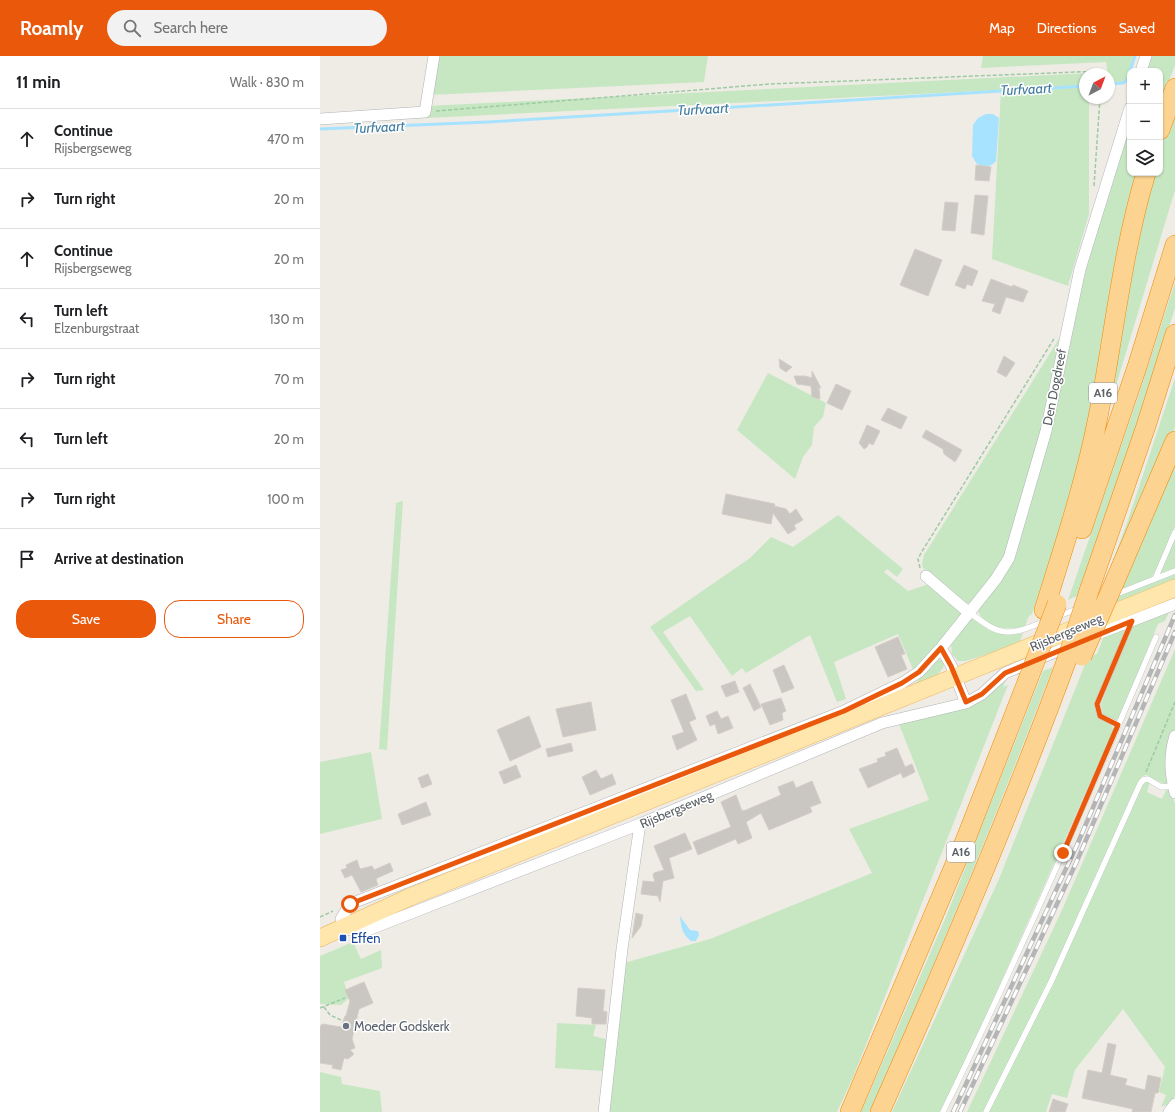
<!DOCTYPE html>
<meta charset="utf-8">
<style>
:root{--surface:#fff;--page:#f2f2f2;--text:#202124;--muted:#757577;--line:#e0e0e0;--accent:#ea580c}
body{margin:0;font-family:Cabin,sans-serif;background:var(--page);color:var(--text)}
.controls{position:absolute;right:12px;top:12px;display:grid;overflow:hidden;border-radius:8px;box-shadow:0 1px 3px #0004}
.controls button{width:36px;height:36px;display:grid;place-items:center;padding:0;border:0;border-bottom:1px solid var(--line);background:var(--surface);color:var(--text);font:20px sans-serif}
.compass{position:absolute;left:759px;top:12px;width:36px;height:36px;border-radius:50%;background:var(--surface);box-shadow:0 1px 3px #0004;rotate:41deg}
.stop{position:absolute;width:12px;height:12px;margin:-9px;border:3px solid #ea580c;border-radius:50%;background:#fff}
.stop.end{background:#ea580c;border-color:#fff;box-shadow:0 1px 4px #0008}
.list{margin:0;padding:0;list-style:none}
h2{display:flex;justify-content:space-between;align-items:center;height:52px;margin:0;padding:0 16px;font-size:17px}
h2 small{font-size:13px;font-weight:400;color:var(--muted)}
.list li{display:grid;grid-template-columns:26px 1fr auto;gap:12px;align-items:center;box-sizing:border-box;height:60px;padding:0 16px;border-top:1px solid var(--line)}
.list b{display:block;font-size:15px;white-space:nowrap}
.list p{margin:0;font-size:13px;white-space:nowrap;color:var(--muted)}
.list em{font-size:13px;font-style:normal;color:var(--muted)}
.actions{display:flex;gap:8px;padding:12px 16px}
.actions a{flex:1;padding:9px 0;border:1px solid var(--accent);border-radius:16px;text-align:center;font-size:14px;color:var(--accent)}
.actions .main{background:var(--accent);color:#fff}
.icon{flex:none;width:22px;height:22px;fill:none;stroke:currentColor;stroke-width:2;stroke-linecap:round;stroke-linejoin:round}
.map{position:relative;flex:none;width:855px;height:1056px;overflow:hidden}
header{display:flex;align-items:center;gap:24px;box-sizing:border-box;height:56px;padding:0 20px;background:var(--accent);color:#fff}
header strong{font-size:19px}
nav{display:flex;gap:22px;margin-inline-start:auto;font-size:14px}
.search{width:280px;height:36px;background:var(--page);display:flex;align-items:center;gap:10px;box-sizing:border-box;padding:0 14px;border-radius:22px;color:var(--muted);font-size:15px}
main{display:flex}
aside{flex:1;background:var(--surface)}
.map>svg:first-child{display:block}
.green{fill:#c7e7c2}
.water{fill:#a7e3fe}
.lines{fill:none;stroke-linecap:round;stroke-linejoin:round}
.stream{stroke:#a7e3fe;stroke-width:3}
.building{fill:#cac7c3;stroke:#d4cdc4}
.service-casing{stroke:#b1b4b8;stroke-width:6}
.minor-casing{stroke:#b1b4b8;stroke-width:12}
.primary-casing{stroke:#f1b45d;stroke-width:18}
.motorway-casing{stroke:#f38902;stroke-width:20}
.path{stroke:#9dcaa4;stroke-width:1.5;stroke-dasharray:4 2;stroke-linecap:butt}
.service{stroke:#fff;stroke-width:5.5}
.minor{stroke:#fff;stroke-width:11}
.primary{stroke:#fee6ac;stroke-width:17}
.motorway{stroke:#fcd390;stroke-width:19}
.rail-casing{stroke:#b4b5b6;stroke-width:4.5}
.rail{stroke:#fff;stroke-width:3;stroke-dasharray:9;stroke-linecap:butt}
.motorway-bridge-casing{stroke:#f38902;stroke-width:20;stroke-linecap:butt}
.motorway-bridge{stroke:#fcd390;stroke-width:19}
.route{stroke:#ea580c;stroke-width:5}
.transit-dot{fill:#1a4fb4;stroke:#fff;stroke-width:1.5}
.worship-dot{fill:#6b7280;stroke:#fff;stroke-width:1.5}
.labels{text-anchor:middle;stroke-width:3;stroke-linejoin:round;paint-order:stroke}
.shield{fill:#fff;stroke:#8e9194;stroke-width:1}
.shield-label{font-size:12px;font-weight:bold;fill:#5d6266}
.street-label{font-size:13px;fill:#5d6266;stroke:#fff}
.transit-label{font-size:13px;fill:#164399;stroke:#fff;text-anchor:start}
.worship-label{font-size:13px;fill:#5b616d;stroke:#fff;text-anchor:start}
.water-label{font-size:14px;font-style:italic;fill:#3d7a9f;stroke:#fff}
</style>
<header>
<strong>Roamly</strong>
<div class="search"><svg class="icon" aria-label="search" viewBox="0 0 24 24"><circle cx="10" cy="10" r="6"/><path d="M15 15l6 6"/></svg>Search here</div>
<nav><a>Map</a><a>Directions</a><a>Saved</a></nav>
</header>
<main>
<aside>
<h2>11 min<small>Walk · 830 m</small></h2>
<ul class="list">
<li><svg class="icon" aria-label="ahead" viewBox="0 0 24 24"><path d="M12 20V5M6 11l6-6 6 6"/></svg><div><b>Continue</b><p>Rijsbergseweg</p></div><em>470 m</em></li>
<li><svg class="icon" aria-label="right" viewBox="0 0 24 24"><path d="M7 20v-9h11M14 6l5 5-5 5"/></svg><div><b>Turn right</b></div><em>20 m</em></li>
<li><svg class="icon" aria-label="ahead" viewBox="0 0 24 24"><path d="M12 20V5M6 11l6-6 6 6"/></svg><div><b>Continue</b><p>Rijsbergseweg</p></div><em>20 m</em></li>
<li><svg class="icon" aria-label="left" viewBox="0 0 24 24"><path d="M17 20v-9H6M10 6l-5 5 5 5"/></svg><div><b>Turn left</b><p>Elzenburgstraat</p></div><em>130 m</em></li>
<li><svg class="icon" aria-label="right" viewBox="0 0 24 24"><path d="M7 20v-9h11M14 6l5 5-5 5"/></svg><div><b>Turn right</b></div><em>70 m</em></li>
<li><svg class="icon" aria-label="left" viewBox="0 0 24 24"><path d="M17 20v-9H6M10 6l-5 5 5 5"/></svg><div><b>Turn left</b></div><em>20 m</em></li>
<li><svg class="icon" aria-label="right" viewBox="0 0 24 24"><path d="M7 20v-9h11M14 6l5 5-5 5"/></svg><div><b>Turn right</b></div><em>100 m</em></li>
<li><svg class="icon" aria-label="arrive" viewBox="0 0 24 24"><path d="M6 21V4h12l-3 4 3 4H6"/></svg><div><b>Arrive at destination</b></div></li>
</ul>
<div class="actions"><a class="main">Save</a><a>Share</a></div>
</aside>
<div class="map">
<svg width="855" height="1056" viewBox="0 0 855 1056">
<rect width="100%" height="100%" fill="#efece6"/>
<path class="green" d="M116 0H388L384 26 109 39Z
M663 0H815L807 26 789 27 786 6 661 12Z
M832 0H855V9L840 49V15H827Z
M770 17V18H765V42H769V158L748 230 672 203 681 34 26 66 0 58 107 50Z
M855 42V134L773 406 830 117H840V86Z
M810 67V117H818L760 406 733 497 712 558 709 560 705 570C691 575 663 573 658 554L689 513 696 499 725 397 755 254 783 152Z
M855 226V252L828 338 759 539 748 544 820 335Z
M742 278 720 380 684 504 650 547H646L603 512 602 508 604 499Z
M448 317 506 347 503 361 494 371 492 389 483 401 475 423 417 374Z
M855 322V371L814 469 787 520 807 467Z
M855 402V470L841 505 831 522 801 534 823 477Z
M83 445 67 694 59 693 76 447Z
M518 459 583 513 577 521 567 513 564 516 588 535 609 528 621 534 642 558 594 616 578 578 514 606 526 643 517 646 490 579 426 617 422 612 412 620 370 560 343 576 384 634 376 635 330 571 430 502 451 481 473 491Z
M855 481V512L838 518Z
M855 517V526L796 548 800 538Z
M850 554 845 565 838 568 799 662 794 665 783 658 781 648 811 571Z
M651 562C657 563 660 567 665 571 676 579 690 580 703 577L699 588 646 605H638L632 598 631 589Z
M803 572 806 573 777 655 792 668 793 675 661 971 621 1056H572L679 823 768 601 777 598 784 580Z
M855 593V673L847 727 844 728 826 719 823 720 819 726 729 925 664 1056H647L742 854Z
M617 603 622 604 624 608 623 612 618 618 595 628Z
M733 611C676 761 615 909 550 1056H541L625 863 723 615Z
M687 621 683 631 688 629 534 1019 517 1056H287L304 907 390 883 552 817 529 773 609 744 577 663 630 656Z
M51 696 62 763 0 778V706Z
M826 726H830L827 736 842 743 846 734 851 735 855 748V1040L849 1048 841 1051 846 1039 839 1036 845 1011 803 953 755 1014 747 1042 732 1038 726 1056H668L822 729Z
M33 886 41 903 61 894 62 912 24 926 29 942 21 949 0 948V900Z
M237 967 276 969 273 980 286 983 283 1015 235 1012Z
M0 1016 21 1021 22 1028 60 1035 62 1056H0Z"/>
<path class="water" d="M666 58H673L679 62 676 105C670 112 665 111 657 108L652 100 653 69 658 62Z
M360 860 370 874 378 875 379 879 376 885H371C362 878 361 871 360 860Z"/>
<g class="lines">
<path class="stream" d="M810 15 815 0
M789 28 803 27 809 22 810 17
M0 73 168 66 765 30"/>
</g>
<path class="building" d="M656 109 671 111 669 125 655 124Z
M655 139 668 140 664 179 651 177Z
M625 146 638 147 635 175 622 174Z
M595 193 622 204 608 240 580 229Z
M644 209 658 215 652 230 647 228 645 233 635 229Z
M671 223 692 231 693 229 708 235 703 246 686 241 680 258 672 255 675 248 662 245Z
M684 300 695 307 686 321 677 316Z
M459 303 472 311 466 316 460 312Z
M492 315 501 332 499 331 500 343 492 341 491 330 477 328 474 320H485L492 322Z
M516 328 531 335 522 354 507 347Z
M568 352 587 361 581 373 561 364Z
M547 369 560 375 553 389 549 387 547 391 544 393 539 387Z
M606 374 642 394 635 406 624 398 623 393 602 381Z
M406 438 455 448 454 450 466 453 470 458 476 453 483 464 474 469 476 473 468 478 453 457 451 468 402 458Z
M578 581 585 598 581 599 587 613 568 621 555 591Z
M464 609 474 632 462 637 453 614Z
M415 625 419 636 406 641 401 630Z
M430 628 441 651 434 655 423 632Z
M366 638 376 663 369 666 377 684 357 694 352 680 364 676 351 644Z
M461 642 466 655 462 657 463 664 450 669 441 648Z
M271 646 276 674 243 681 236 653Z
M397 655 401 663 408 660 413 672 398 678 395 668 390 670 386 660Z
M209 660 221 691 190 705 177 674Z
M251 687 253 695 228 701 226 693Z
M577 692 585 711 592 708 595 716 583 722 581 717 548 732 539 713 558 706 557 703 566 700 565 697Z
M196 709 201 721 184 728 179 716Z
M276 714 281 723 292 718 296 728 270 739 262 721Z
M108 718 112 728 102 732 98 722Z
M473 725 476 732 492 725 501 747 490 751 492 756 449 774 441 757 426 766 432 782 418 788 416 783 378 799 373 786 411 771 401 746 416 739 422 755 426 754 461 739 458 731Z
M106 746 111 759 82 769 78 758Z
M365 777 372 793 349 802 354 822 343 825 340 846 338 840 321 838 323 825 335 826 333 819 334 817 344 814 334 790Z
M37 804 40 813 52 810 54 814 70 807 73 815 57 822 56 824 58 829 41 836 32 819 25 822 21 814 27 812 26 809Z
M316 857 323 859 321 870 312 882Z
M44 926 53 947 39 953 32 983 35 992 30 994 34 998 28 1003 24 1002 21 1014 12 1012 13 1009 0 1007V971L2 968 21 971 25 960H26L30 945 25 934Z
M258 932 285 934 283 955 287 956 286 968H272V962L256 960Z
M788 987 796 989 790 1019 807 1023 805 1029 825 1034 828 1019 841 1022 838 1037H835L831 1056H812L813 1053 762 1042 768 1014 782 1017Z
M733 1043 748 1048 745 1056H729Z"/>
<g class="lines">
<g class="service-casing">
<path id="service" d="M835 523 855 476
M794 539 855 515
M649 556C682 582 688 580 726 565
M738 560 760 552
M799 669 780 660 777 648 812 565
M623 1056C699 900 768 741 836 581
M666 1056 731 926 820 728 823 724 828 723 841 731 853 730"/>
</g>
<g class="minor-casing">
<path id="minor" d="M821 15 826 0
M0 63 105 56 114 0
M606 520 648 556
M770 581 855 548
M752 589 685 617 662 638 646 647 562 667 320 768 40 877 25 872 21 863 30 848 524 655 582 627 599 616 621 592 676 523 689 502 726 375 760 213 810 52
M621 592 631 609 646 647
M855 680C849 700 850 716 855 737
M284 1056 302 893 320 768
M849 1056 855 1048"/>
</g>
<g class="primary-casing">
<path id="primary" d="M0 882 90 841 855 532"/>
</g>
<g class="motorway-casing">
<path id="motorway" d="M840 74 855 32
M762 473 817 311 855 189
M795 525 855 385
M769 535 826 370 855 278
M724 554C744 490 765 427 778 361 794 280 802 196 826 117
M530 1056 647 780 709 621
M560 1056C626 908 690 758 746 606"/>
</g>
<path class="path" d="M116 55 450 28 783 15V18
M774 130 780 42
M600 512 598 503 601 497 735 281
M826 716 855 646
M0 861 13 855
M4 951 10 959 21 964
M0 952 25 942"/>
<use href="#service" class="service"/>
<use href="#minor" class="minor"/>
<use href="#primary" class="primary"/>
<use href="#motorway" class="motorway"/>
<g class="rail-casing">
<path id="rail" d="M633 1056 757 789 855 559
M640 1056 757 805 855 576"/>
</g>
<use href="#rail" class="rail"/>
<g class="motorway-bridge-casing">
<path id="motorway-bridge" d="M762 600 795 525
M746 606 769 535
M709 621 737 548"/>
</g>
<use href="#motorway-bridge" class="motorway-bridge"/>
</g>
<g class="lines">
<path class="route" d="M30 848 524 655 582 627 599 616 621 592 631 610 646 646 662 638 685 617 812 565 777 648 780 660 798 669 743 797"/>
</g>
<rect class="transit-dot" x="19" y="878" width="8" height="8" rx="2"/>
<circle class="worship-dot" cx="26" cy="970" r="4"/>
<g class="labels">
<g class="shield">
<rect x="769" y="327" width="28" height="20" rx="3"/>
<rect x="627" y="786" width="28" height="20" rx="3"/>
</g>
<g class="shield-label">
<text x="783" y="341">A16</text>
<text x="641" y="800">A16</text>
</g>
<g class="street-label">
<text transform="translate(734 331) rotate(-79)" y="5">Den Dogdreef</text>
<text transform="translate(746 576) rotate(-23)" y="5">Rijsbergseweg</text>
<text transform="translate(356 753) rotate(-23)" y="5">Rijsbergseweg</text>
</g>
<g class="transit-label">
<text x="31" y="887">Effen</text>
</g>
<g class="worship-label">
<text x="34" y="975">Moeder Godskerk</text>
</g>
<g class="water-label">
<text transform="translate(706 33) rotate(-3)" y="5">Turfvaart</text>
<text transform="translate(383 53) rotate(-3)" y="5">Turfvaart</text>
<text transform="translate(59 71) rotate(-3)" y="5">Turfvaart</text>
</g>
</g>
</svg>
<div class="controls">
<button>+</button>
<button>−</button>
<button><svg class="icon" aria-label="layers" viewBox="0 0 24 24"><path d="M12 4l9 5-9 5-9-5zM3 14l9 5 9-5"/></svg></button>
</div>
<svg class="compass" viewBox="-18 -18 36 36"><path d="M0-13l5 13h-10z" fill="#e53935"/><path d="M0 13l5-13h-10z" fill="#757577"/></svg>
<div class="stop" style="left:30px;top:848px"></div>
<div class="stop end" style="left:743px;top:797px"></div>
</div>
</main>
